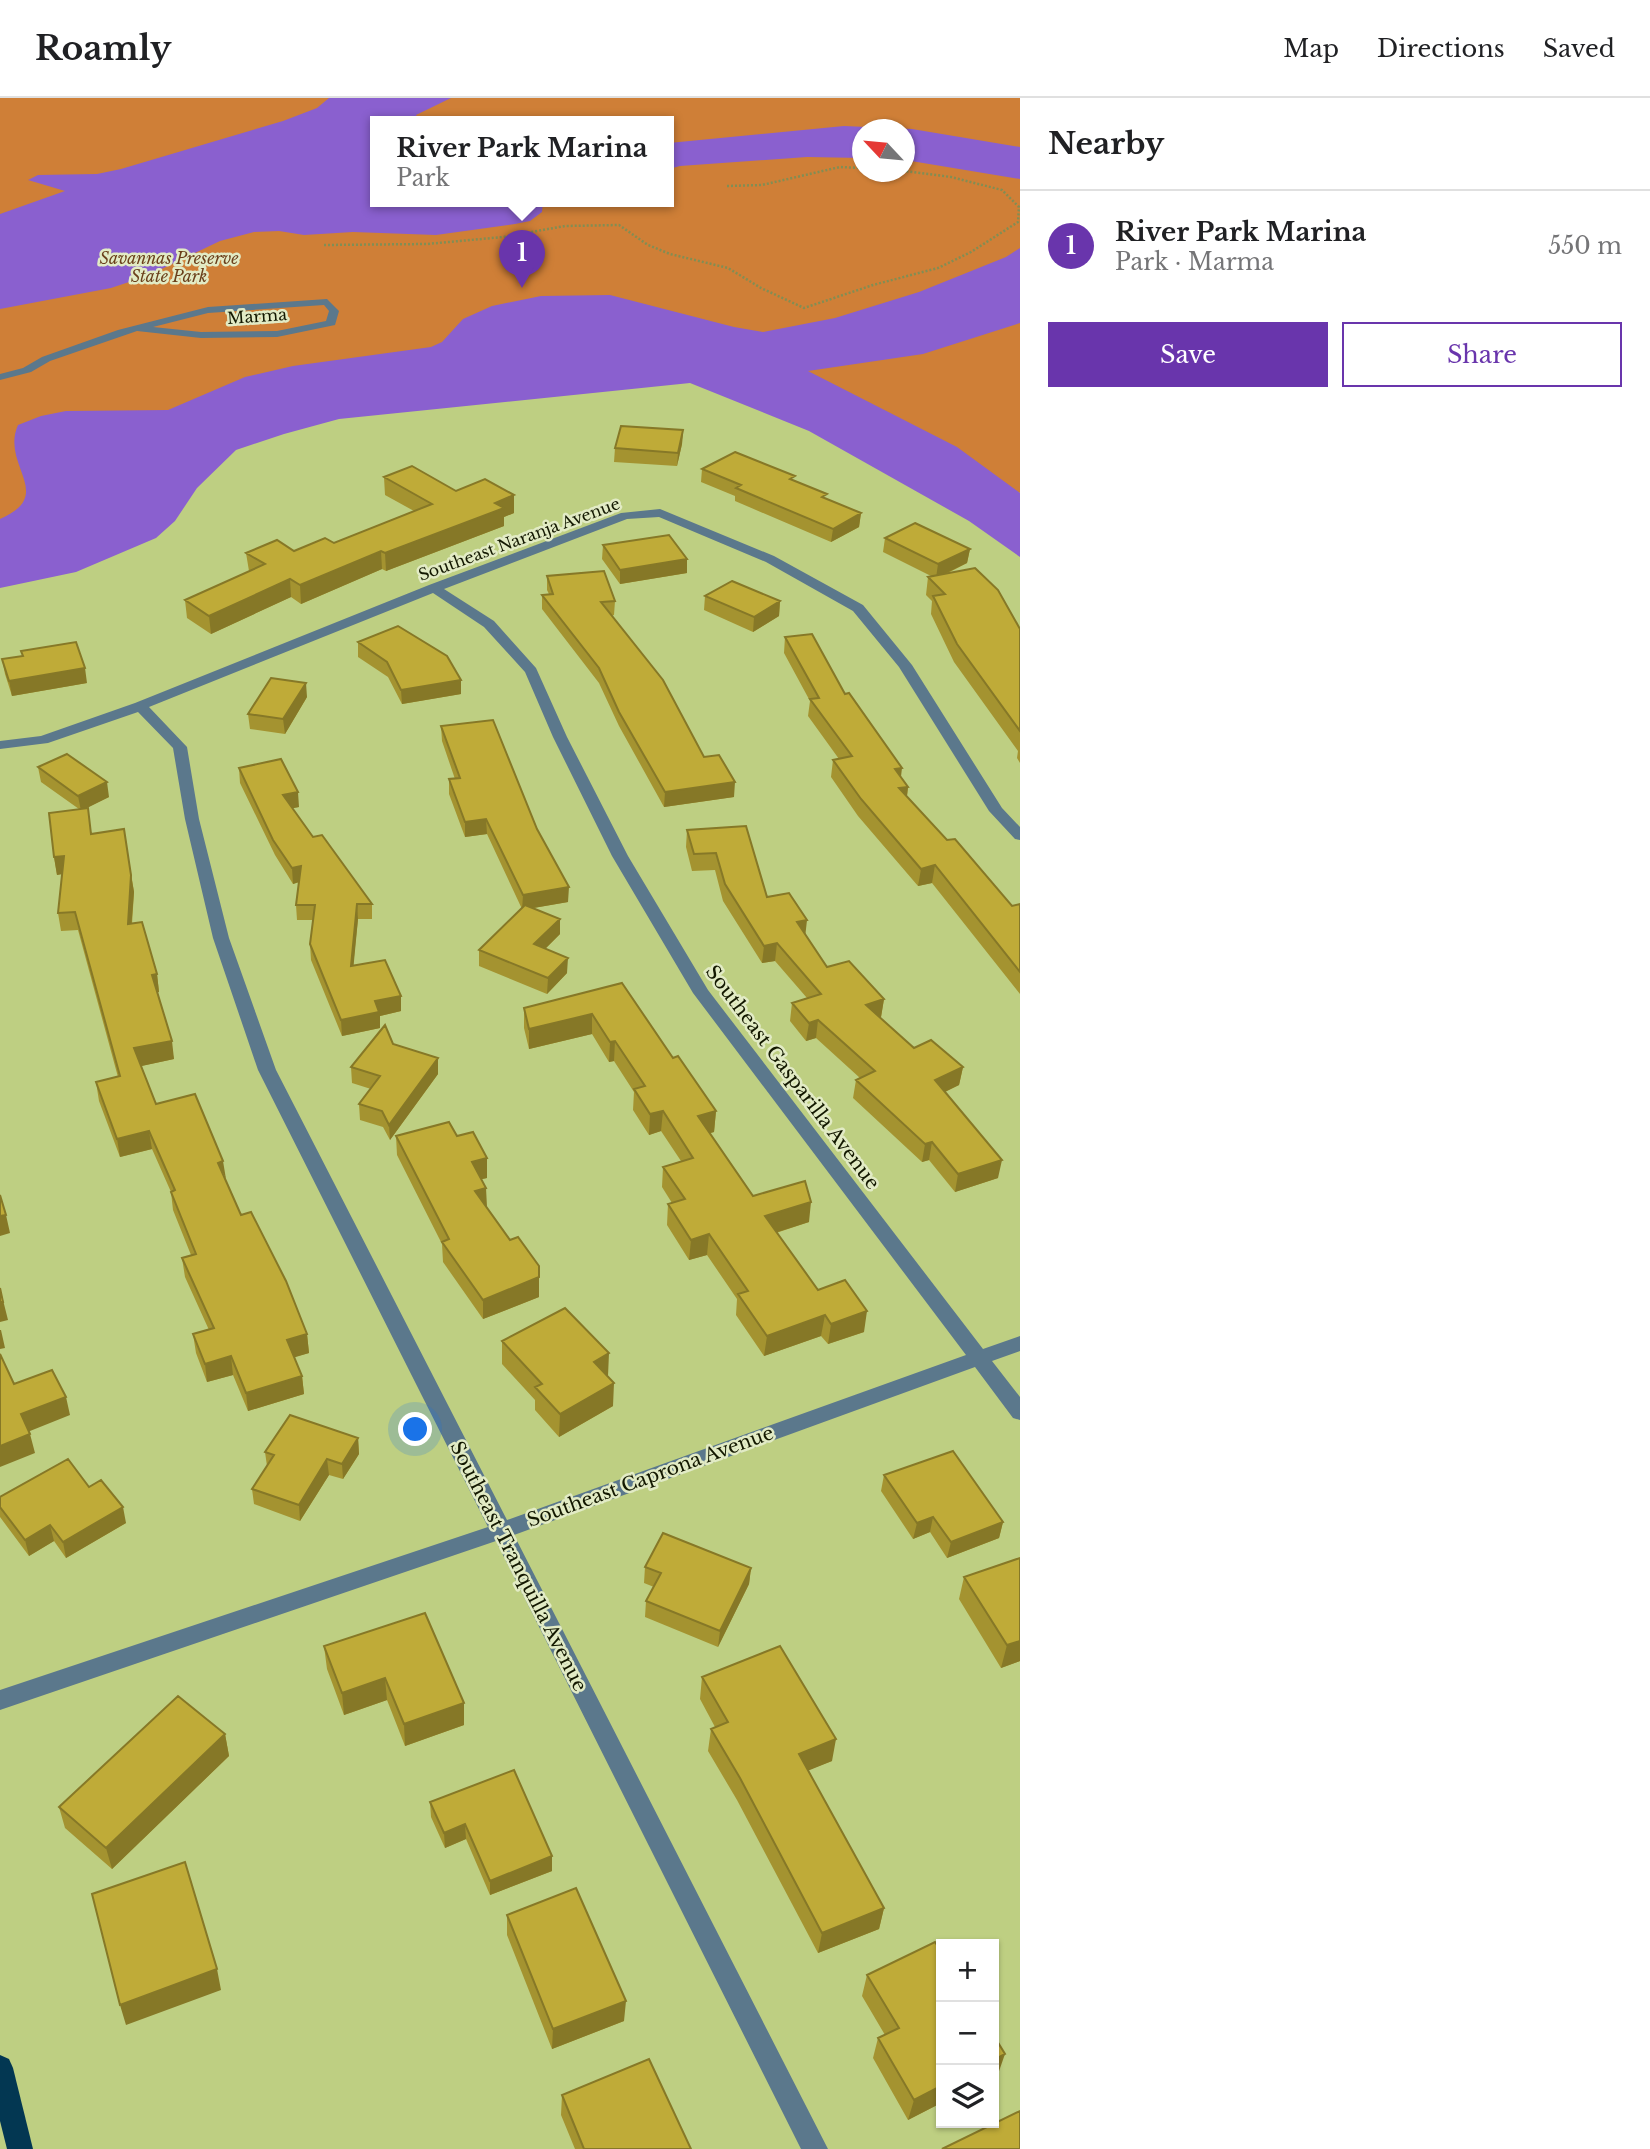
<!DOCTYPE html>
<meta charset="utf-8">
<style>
:root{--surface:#fff;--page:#f2f2f2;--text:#202124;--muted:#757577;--line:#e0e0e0;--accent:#6935ac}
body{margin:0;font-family:"Libre Baskerville",serif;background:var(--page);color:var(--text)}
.controls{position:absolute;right:21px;bottom:21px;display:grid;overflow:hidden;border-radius:0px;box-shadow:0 2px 5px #0004}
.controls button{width:63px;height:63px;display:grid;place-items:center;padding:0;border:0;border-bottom:2px solid var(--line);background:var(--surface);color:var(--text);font:35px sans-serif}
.compass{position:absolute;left:852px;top:21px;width:63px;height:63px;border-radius:50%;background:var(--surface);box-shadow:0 2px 5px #0004;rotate:296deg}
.you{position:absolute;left:416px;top:1332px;width:24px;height:24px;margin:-18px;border:5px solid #fff;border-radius:50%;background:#1a73e8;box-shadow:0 0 0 10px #1a73e833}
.badge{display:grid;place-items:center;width:46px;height:46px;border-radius:50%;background:var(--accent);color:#fff;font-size:23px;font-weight:700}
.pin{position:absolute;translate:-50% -58px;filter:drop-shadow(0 2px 4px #0008)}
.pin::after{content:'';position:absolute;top:37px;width:24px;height:21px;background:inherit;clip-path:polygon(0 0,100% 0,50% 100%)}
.popup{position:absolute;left:370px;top:18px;width:304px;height:91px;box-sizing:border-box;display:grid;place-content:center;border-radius:0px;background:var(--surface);filter:drop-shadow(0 2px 5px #0005);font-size:23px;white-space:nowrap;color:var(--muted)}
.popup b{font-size:26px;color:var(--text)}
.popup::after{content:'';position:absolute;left:50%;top:100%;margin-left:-14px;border:14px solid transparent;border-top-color:var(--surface)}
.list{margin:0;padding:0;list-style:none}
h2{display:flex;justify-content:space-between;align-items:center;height:91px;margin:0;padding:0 28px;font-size:30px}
h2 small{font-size:23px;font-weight:400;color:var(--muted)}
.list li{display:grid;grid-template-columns:46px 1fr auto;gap:21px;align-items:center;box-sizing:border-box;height:112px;padding:0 28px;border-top:2px solid var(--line)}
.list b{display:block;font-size:26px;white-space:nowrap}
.list p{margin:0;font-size:23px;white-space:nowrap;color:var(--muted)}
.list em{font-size:23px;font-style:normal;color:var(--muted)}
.actions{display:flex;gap:14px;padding:21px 28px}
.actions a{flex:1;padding:16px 0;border:2px solid var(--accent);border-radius:0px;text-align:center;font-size:24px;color:var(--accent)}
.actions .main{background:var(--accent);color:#fff}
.icon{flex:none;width:38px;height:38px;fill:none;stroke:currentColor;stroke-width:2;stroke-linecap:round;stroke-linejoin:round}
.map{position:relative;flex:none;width:1020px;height:2051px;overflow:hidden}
header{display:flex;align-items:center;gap:42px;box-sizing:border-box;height:98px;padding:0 35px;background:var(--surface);border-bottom:2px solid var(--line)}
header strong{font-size:33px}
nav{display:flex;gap:38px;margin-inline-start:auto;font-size:24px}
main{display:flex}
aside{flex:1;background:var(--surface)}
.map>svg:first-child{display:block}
.green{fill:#cf7f37;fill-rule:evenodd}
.water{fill:#8a60cf}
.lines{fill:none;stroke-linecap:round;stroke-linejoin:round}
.path{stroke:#818e54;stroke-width:2.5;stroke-dasharray:2 2;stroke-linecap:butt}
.minor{fill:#5b788c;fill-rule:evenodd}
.major{fill:#033752;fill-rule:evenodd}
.wall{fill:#a49330}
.shaded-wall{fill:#867827}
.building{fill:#bfab38;stroke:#867827;stroke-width:2}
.labels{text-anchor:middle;stroke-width:5;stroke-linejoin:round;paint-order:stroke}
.far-park-label{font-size:16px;font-style:italic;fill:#6a3f1a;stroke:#e2ebc5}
.far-street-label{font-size:16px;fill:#131800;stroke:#e2ebc5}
.street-label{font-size:19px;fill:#131800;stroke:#e2ebc5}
</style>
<header>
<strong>Roamly</strong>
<nav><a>Map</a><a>Directions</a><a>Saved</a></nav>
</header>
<main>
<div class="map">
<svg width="1020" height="2051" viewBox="0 0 1020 2051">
<rect width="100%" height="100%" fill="#becf82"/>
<path class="green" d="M0 0H1020V395L682 249 305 294 0 453ZM375 24H669V104H375ZM862 32H904V74H862Z"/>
<path class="water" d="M329 0H451L416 17 421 24H375V104H543L542 114 530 123 515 126 436 137 353 134 304 137 279 133 254 134 220 143 147 178 111 190 0 211V116L65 93 28 82 38 77 97 76 121 71 283 23 317 10Z
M844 28 912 31 1020 49V81L905 62 904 32H862V60L807 59 680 68 669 71V45Z
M1020 150V225L923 256 808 273 957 349 1020 395V459L969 423 809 333 690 285 339 321 284 336 236 352 197 390 175 423 156 440 76 474 0 490V421C57 396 0 368 18 327L41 318 66 313 168 312 245 279 293 268 431 249 442 244 463 221 492 208 541 198 610 197 734 229 763 234 835 220 919 194 1006 159Z"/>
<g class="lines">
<path class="path" d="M727 88 762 87 840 69 862 70
M324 147 427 146 503 139 565 128 619 127 648 147 670 156 728 170 761 190 804 210 873 187 938 170 971 154 1018 124 1019 109 1002 92 951 79 904 73"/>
<path class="minor" d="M327 201 339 213 335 227 277 239 201 240 137 233 50 263 31 274 0 282V276L23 270 42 259 118 232 208 209ZM324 207 329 213 326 223 277 233 201 234 153 229 208 215Z
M660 411 774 458 863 507 912 567 1002 710 1020 729V742L1015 741 989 713 899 569 853 513 766 464 659 419 627 421 444 491 494 523 536 570 567 639 628 758 708 892 983 1251 1020 1238V1253L992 1263 1020 1299V1322L1013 1320 975 1269 514 1437 828 2051H801L496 1443 0 1612V1592L488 1429 258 972 213 840 185 721 173 650 138 614 48 645 0 651V643L41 638 135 605 429 487 621 415ZM433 495 484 529 525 574 553 639 612 758 693 895 966 1257 507 1422 276 972 229 840 199 721 187 649 149 609Z"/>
<path class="major" d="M0 1957 9 1961 13 1970 33 2051H7L0 2023Z"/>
</g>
<path class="wall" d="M683 332 682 346 677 368 614 364 615 350Z
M702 371 794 382 826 401 861 415 859 429 831 444 735 403V398L701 384Z
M384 379 456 393 514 397V415L504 419V428L386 473 382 471 301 506 291 499 211 536 187 520 185 502 249 473 246 455 294 453 334 445 414 413 385 397Z
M885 440 970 451 967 465 946 476 1020 531V665L1017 660 1018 653 954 564 931 516 932 503 926 497 928 479H933L883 454Z
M603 447 687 475 620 486 602 461Z
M547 478 615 503 614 517 611 518 704 659 734 699 664 709 619 628 599 585 542 511V497L549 496 547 492Z
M705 498 780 503 779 518 753 534 704 512Z
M785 539 845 596 908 689 907 698 947 742 1012 808 1020 806V896L932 785 918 788 858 718 831 679 833 662 839 661 808 618 810 603 784 555Z
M358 544 461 596 402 606 388 579 358 559Z
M22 558 87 585 12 598 5 576 2 561Z
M307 599 285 636 250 631 248 616Z
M441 628 537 731 568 804 533 810 560 836 545 851 567 875 547 896 479 868V852L522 811 487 736 465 739 449 696V681H455L442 643Z
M38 669 109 699 86 710 91 736 124 731 134 794 132 826 157 876 159 894H157L174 961 141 968 156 1006 225 1082 241 1117 307 1236 309 1255 294 1259 302 1278 304 1296 248 1313 233 1277 207 1284 196 1255 193 1236 209 1232 185 1179 182 1160 191 1157 173 1112 171 1094 152 1051 120 1059 99 1003 96 984 118 979 78 832 61 833 58 815 62 776 57 777 54 759 79 711 41 684Z
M239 670 299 709 292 710 313 739 372 806V821H358L353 868 401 898V913L380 918V930L342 938 311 862 310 846 313 822H297L296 807 299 784 293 786 275 757 240 685Z
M746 728 767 799 805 836 827 869 884 901 881 919 880 920 914 950 963 969 959 987 945 994 998 1080 955 1094 929 1062 922 1064 853 1000 856 982 860 980 816 940 806 943 790 923 792 905 807 900 775 863 762 865 723 803 715 772 692 773 686 749 687 732Z
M622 885 673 960 716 1013 714 1034 710 1035 753 1098 809 1124 776 1135 818 1192 864 1234 828 1246 821 1238 764 1258 736 1217 737 1201 707 1157 689 1162 667 1127 668 1106 672 1105 662 1089 663 1069 681 1063 661 1033 649 1037 633 1012 634 994 614 963 609 964 592 936 529 951 524 930V910Z
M393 946 438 960V976L390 1042 383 1029 360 1022 359 1006 371 991 352 985 351 969Z
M396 1038H457L487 1060V1080L482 1081 486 1109 539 1199 483 1221 443 1164 442 1146 397 1057Z
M502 1243 608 1278 613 1308 559 1339 535 1312V1302L502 1266Z
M358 1340 359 1356 343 1381 329 1377 300 1423 254 1406 252 1391 267 1368 265 1354Z
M884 1377 1003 1424 999 1440 947 1460 930 1434 913 1441 881 1393Z
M89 1389 126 1425 66 1460 54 1443 29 1458 0 1419V1399Z
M645 1469 751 1470 749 1486 718 1549 645 1519 646 1503 654 1489 644 1485Z
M964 1479 1020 1563 1001 1570 959 1501Z
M324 1548 464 1605V1627L405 1648 387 1602 344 1617 327 1571Z
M702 1579 832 1663 808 1672 884 1810 879 1831 818 1855 737 1702 708 1653 711 1631 715 1629 700 1601Z
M225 1636 229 1658 112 1771 65 1730 59 1709Z
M430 1704 552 1773 490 1797 466 1741 445 1750 431 1719Z
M507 1817 624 1923 552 1951 507 1837Z
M935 1844 941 2005 908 2022 873 1960 878 1940 885 1937 862 1898 867 1877Z
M562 1997 691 2051H575L561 2017Z"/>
<path class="shaded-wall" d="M683 332 682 346 677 368 678 355Z
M514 397V415L504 419V428L386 473 385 455Z
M861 415 859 429 831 444 833 431Z
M970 451 967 465 936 480 938 466Z
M381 453 382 471 301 506 300 487Z
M687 461V475L620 486V472Z
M290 481 291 499 211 536 209 518Z
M780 503 779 518 753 534 754 519Z
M85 570 87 585 12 598 9 583Z
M461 582V596L402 606 401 592Z
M306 585 307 599 285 636 283 621Z
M902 670 900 687 895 671Z
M107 684 109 699 81 713 78 698Z
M735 684 734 699 664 709 665 694Z
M908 689 906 706 899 690Z
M298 694 299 709 284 712 283 697Z
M486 721 487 736 465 739V724Z
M64 758 67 775 57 777 54 759Z
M935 767 932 785 918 788 921 771Z
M301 768 302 783 293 786 292 770Z
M131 777 134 794 130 844 128 826Z
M569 789 568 804 522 812 523 797Z
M357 806 358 821 352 884 351 868Z
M560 821V836L534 862V846Z
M807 822 805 840 797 824Z
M777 845 775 863 762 865 764 848Z
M568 860 567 875 547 896 548 880Z
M157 876 159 894 154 895 152 877Z
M401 898V913L380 918V930L342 938 341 922 375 903Z
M884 901 881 919 863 925 866 907Z
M592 916V936L529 951V931Z
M818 922 816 940 806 943 809 925Z
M172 943 174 961 137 969 134 950Z
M615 943 614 963 609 964 610 944Z
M438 960V976L390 1042 389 1027Z
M963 969 959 987 932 1000 935 982Z
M663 1013 661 1033 649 1037 650 1016Z
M716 1013 714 1034 696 1039 698 1018Z
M149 1033 152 1051 120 1059 117 1041Z
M932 1044 929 1062 922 1064 925 1046Z
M487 1060V1080L473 1083 472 1064Z
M1002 1062 998 1080 955 1094 958 1076Z
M223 1063 226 1081 218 1065Z
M486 1090 487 1109 475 1093Z
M811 1104 809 1124 762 1139 765 1118Z
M6 1117 10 1135 0 1138V1118Z
M709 1136 707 1157 689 1162 691 1142Z
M539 1179V1199L483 1221V1202Z
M0 1190 8 1222 0 1224Z
M867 1213 864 1234 828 1246 831 1226Z
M825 1217 821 1238 764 1258 767 1238Z
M0 1232H1L5 1250 0 1251Z
M307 1236 309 1255 289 1261 287 1242Z
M609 1255 608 1278 594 1264Z
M231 1258 233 1277 207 1284 205 1266Z
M302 1278 304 1296 248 1313 246 1295Z
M614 1285 613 1308 559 1339 560 1316Z
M66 1299 70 1317 25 1335 21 1316Z
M30 1336 35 1355 0 1369V1348Z
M358 1340 359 1356 343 1381 342 1366Z
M327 1361 329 1377 300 1423 299 1407Z
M123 1409 126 1425 66 1460 63 1444Z
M933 1419 930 1434 913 1441 917 1425Z
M1003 1424 999 1440 947 1460 951 1444Z
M50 1427 54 1443 29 1458 25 1442Z
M751 1470 749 1486 718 1549 720 1533Z
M1020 1543V1563L1001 1570 1007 1547Z
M385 1580 387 1602 344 1617 342 1595Z
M464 1605V1627L405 1648 404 1626Z
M225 1636 229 1658 112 1771 106 1750Z
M836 1641 832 1663 795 1678 799 1656Z
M465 1726 466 1741 445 1750 444 1735Z
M552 1758V1773L490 1797V1783Z
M884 1810 879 1831 818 1855 822 1835Z
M217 1871 221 1892 126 1927 120 1907Z
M626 1903 624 1923 552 1951 553 1931Z
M1005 1956 998 1976 994 1979V1962Z
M941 1988V2005L908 2022 914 2002Z"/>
<path class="building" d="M621 328 683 332 678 355 615 350Z
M735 354 795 378 790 381 827 396 822 399 861 415 833 431 736 390 741 387 702 371Z
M412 368 456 393 485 381 514 397 495 405 504 410 385 455 381 453 300 487 290 481 209 518 185 502 265 466 246 455 277 442 294 453 325 440 334 445 432 406 384 379Z
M915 425 970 451 938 466 885 440Z
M669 437 687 461 620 472 603 447Z
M975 470 998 492 1020 531V633L957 546 933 498 945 496 928 479Z
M604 473 615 503 601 504 663 582 704 659 719 657 735 684 665 694 619 614 599 570 542 497 553 496 547 478Z
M732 483 780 503 754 519 705 498Z
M398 528 447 558 461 582 401 592 387 564 358 544Z
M812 536 845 596 849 595 902 670 895 671 908 689 899 690 947 742 955 741 1012 808 1020 806V874L935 767 921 771 861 701 833 662 852 658 810 601 819 600 785 539Z
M76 544 85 570 9 583 2 561 23 558 21 553Z
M271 580 306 585 283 621 248 616Z
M493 622 537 731 569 789 523 797 486 721 465 724 449 681 460 680 441 628Z
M67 656 107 684 78 698 38 669Z
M281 661 298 694 283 697 313 739 322 737 372 806H357L351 868 385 862 401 898 375 903 379 914 341 922 310 846 315 807H296L301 768 292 770 273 742 239 670Z
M88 710 91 736 124 731 131 777 128 826 142 824 157 876 152 877 172 943 134 950 156 1006 195 996 223 1063 218 1065 241 1117 251 1114 286 1183 307 1236 287 1242 302 1278 246 1295 231 1258 205 1266 193 1236 214 1230 182 1160 196 1156 171 1094 175 1092 149 1033 117 1041 96 984 120 978 75 814 58 815 64 758 54 759 49 715Z
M746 728 767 799 789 795 807 822 797 824 827 869 849 863 884 901 866 907 914 950 931 942 963 969 935 982 1002 1062 958 1076 932 1044 925 1046 856 982 875 973 818 922 809 925 792 905 821 896 777 845 764 848 725 786 716 755 694 756 687 732Z
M525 807 560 821 534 846 568 860 548 880 479 852Z
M622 885 673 960 678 958 716 1013 698 1018 753 1098 805 1083 811 1104 765 1118 818 1192 845 1182 867 1213 831 1226 825 1217 767 1238 738 1196 748 1193 709 1136 691 1142 668 1106 685 1101 663 1069 693 1060 663 1013 650 1016 634 991 645 988 615 943 610 944 592 916 529 931 524 910Z
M385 927 393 946 438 960 389 1027 382 1013 359 1006 380 978 351 969Z
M449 1024 457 1038 473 1034 487 1060 472 1064 486 1090 475 1093 510 1142 518 1139 539 1168V1179L483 1202 442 1144 449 1141 396 1038Z
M0 1097 6 1117 0 1118Z
M0 1190 3 1204H0Z
M565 1210 609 1255 594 1264 614 1285 560 1316 535 1289 542 1286 502 1243Z
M0 1256 14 1286 52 1272 66 1299 21 1316 30 1336 0 1348Z
M290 1317 358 1340 342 1366 327 1361 299 1407 252 1391 274 1357 265 1354Z
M953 1353 1003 1424 951 1444 933 1419 917 1425 884 1377Z
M68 1361 89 1389 101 1382 123 1409 63 1444 50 1427 25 1442 0 1409V1399Z
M663 1435 751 1470 720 1533 646 1503 661 1475 645 1469Z
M1020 1460V1543L1007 1547 964 1479Z
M425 1515 464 1605 404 1626 385 1580 342 1595 324 1548Z
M780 1548 836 1641 799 1656 884 1810 822 1835 740 1680 711 1631 728 1624 702 1579Z
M178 1598 225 1636 106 1750 59 1709Z
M514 1672 552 1758 490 1783 465 1726 444 1735 430 1704Z
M185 1764 217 1871 120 1907 92 1796Z
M576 1790 626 1903 553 1931 507 1817Z
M935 1844 941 1853V1988L914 2002 878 1940 899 1930 867 1877Z
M994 1938 1005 1956 994 1962Z
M649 1961 691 2051H584L562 1997Z
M1020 2013V2051H942Z"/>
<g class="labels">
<g class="far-park-label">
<text x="169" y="166">Savannas Preserve<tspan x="169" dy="18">State Park</tspan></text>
</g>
<g class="far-street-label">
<text transform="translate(257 218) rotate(-4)" y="6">Marma</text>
<text transform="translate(519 441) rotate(-20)" y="6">Southeast Naranja Avenue</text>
</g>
<g class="street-label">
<text transform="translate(793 979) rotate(53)" y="7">Southeast Gasparilla Avenue</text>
<text transform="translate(650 1378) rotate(-20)" y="7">Southeast Caprona Avenue</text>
<text transform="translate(519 1468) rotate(63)" y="7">Southeast Tranquilla Avenue</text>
</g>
</g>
</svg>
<div class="controls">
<button>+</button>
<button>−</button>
<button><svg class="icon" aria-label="layers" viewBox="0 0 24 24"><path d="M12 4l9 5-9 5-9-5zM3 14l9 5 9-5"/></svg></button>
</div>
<svg class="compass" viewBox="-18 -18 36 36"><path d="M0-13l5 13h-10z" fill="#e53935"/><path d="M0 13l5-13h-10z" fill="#757577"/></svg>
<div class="you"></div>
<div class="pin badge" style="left:522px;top:190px">1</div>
<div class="popup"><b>River Park Marina</b>Park</div>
</div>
<aside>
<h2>Nearby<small></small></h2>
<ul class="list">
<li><span class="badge">1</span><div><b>River Park Marina</b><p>Park · Marma</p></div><em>550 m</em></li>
</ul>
<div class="actions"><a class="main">Save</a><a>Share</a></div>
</aside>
</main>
